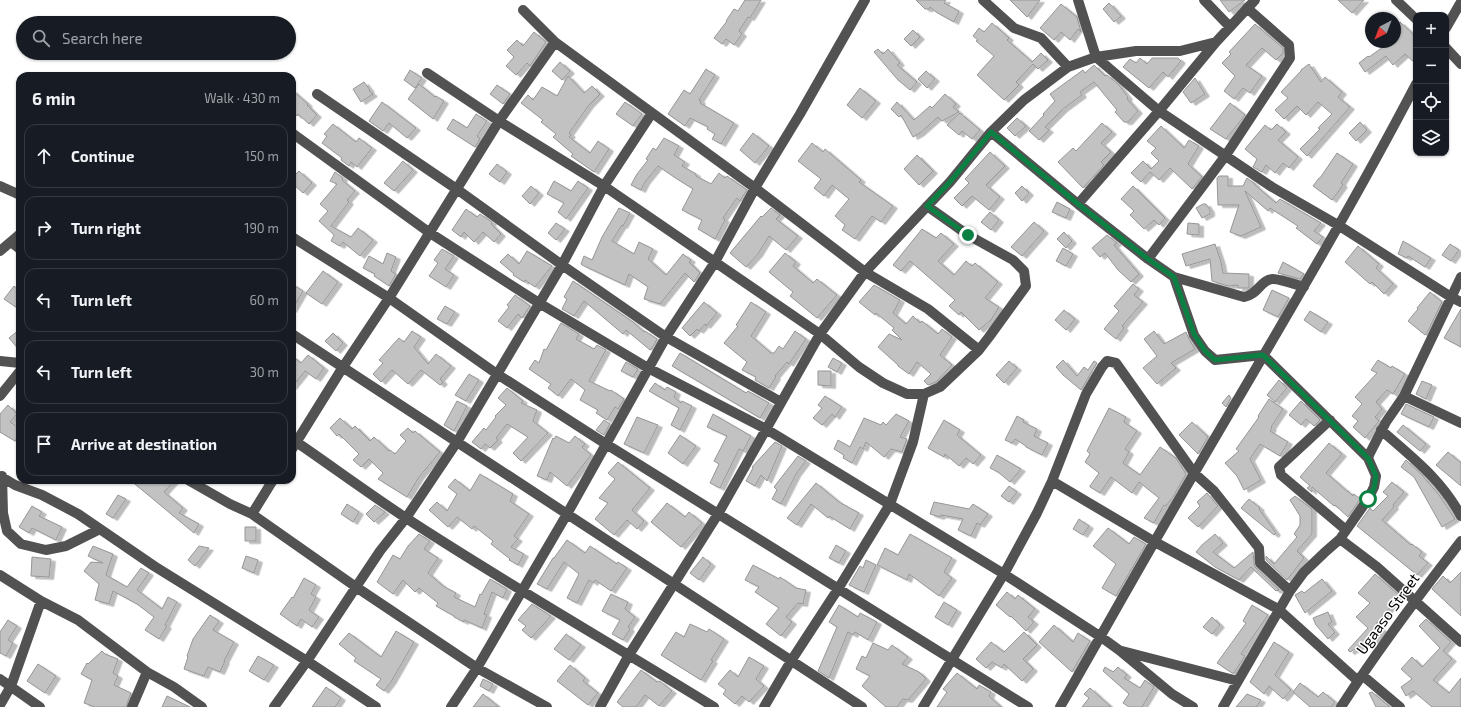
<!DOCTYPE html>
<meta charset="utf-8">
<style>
:root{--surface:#171b24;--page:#242831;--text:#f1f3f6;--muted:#9ea1a6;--line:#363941}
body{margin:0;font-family:"Exo 2",sans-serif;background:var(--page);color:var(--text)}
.controls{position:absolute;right:12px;top:12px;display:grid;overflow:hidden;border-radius:8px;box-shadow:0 1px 3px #0004}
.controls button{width:36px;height:36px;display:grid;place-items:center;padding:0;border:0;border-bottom:1px solid var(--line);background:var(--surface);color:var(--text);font:20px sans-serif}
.compass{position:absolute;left:1365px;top:12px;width:36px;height:36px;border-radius:50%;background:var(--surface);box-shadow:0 1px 3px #0004;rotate:222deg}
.stop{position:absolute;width:12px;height:12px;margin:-9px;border:3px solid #0b8043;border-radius:50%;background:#fff}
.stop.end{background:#0b8043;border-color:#fff;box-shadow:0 1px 4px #0008}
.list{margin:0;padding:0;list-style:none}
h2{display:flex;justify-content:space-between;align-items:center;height:52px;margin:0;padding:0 16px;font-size:17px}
h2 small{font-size:13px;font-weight:400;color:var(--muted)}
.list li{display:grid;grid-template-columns:26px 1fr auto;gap:12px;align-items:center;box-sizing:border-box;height:64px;margin:0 8px 8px;padding:0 8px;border:1px solid var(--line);border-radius:12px}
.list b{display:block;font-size:15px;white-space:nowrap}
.list em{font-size:13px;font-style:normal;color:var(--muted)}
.icon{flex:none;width:22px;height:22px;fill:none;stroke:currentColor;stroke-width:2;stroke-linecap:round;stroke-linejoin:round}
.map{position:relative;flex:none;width:1461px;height:707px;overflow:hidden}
.search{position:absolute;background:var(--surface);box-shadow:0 1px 3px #0004;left:16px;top:16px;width:280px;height:44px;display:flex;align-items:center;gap:10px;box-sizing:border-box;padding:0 14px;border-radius:22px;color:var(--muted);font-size:15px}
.panel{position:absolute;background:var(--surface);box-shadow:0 1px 3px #0004;left:16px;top:72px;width:280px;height:412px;border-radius:12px}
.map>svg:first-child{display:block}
.building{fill:#c2c2c2;stroke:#969696;filter:url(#shadow)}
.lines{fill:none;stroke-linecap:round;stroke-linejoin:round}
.minor{stroke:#525252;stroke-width:10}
.route{stroke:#0b8043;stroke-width:5}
.labels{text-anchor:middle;stroke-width:3;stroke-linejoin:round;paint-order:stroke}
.street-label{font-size:15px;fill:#000;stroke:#fff}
</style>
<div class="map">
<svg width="1461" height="707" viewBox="0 0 1461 707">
<defs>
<filter id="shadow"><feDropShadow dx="4.5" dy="2.5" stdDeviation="0" flood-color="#0004"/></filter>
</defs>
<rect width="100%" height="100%" fill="#fff"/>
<path class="building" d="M745 0H761L750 18 748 17 739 31 742 34 734 45 726 39 722 44 714 38 727 21H726L734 9 738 11Z
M916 0H946L944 3 959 11 954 22 936 12 930 7 929 9H925Z
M1010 0H1040L1027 17Z
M1220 0H1245L1229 12Z
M1338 0H1364L1352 13Z
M1109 3 1121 16 1114 22 1103 9Z
M1061 4 1077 17 1081 32 1078 29 1070 40 1061 32 1054 40 1040 28Z
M1400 22 1416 37V64L1405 54 1393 65 1386 56 1365 72 1359 63 1368 56 1369 57 1390 42H1395V27Z
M992 23 1009 38 1007 40 1032 62 1041 53 1048 60 1038 69 1033 64 1016 82 1019 85 1004 100 977 75 994 56 976 41 978 40 973 36 979 28 984 32Z
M1255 24 1283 48V53L1276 60 1262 48 1246 65 1262 76 1250 93 1243 88 1234 99 1224 91 1235 76 1222 63 1231 54 1229 52Z
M913 30 920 37 911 46 904 39Z
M534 32 546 42 530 66 527 63 516 75 506 66 514 57 507 50 517 40 523 46Z
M878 49 883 54 888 49 900 63 897 65 917 82 910 90 898 80 874 52Z
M1140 58 1147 64 1152 58H1178L1181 61 1168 77 1163 72 1149 88 1123 67 1130 59 1136 63Z
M560 62 570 71 562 80 552 71Z
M1309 64 1321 82 1325 77 1342 92 1338 97 1350 107 1307 156 1300 149 1320 129 1318 128 1332 114 1318 102 1306 115 1297 106 1284 119 1275 110 1288 98 1281 92 1301 71V70Z
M1094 65 1105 76 1107 75 1118 84 1128 97 1127 99 1138 111 1128 122H1124L1115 112 1117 110 1094 82 1080 92 1082 95 1063 109 1045 127 1049 130 1039 140 1029 131 1044 115 1043 114 1055 101 1050 94 1083 70 1085 73Z
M706 69 715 75 699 100 701 101 700 103 734 123 721 144 712 139 715 134 707 129 708 127 690 118 685 126 668 114 684 90 690 94Z
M410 70 422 78 415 88 404 80Z
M926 71 935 79 927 88 918 79Z
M568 76 584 93 592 86 600 94 589 105 569 133 571 135 569 137 590 153 598 141 609 149 594 172 571 156 573 154 553 137 556 134 541 122 543 120 521 103 528 95 533 100 542 87 557 96Z
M1195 78 1205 94 1191 103 1183 92Z
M364 82 370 90 369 91 373 94 361 102 353 89Z
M419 84 435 97 436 96 444 101 433 119 408 99Z
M497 85 510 94 503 104 490 94Z
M860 88 876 101 862 118 847 105Z
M292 90 308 104 307 105 317 115 309 124 298 114 297 116 292 111Z
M945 94 956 104 953 107 959 112 942 121 938 117 920 133 913 137 901 115 899 117 891 109 897 102 914 120 930 106 932 108Z
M382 102 416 128 407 138 389 123 383 131 369 121Z
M625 102 642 114 633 126 616 114Z
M1230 103 1245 115 1226 139 1210 129Z
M960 113 980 130 972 139 962 131 959 135 947 125Z
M476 114 487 121 477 136 480 139 475 147 447 129 453 119 467 128Z
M1017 118 1026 126 1015 136 1007 128Z
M1360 122 1367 130 1356 141 1349 133Z
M1102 123 1112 132 1101 143 1111 152 1101 162 1104 165 1083 188 1058 162 1073 148 1076 151Z
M333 124 356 142 359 138 372 148 357 167 351 162 349 166 341 160 342 158 322 143 327 136 324 134Z
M1277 124 1286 132 1278 140 1298 157 1289 168 1283 163 1275 173 1266 165 1262 172 1253 167 1257 159 1245 149 1265 125 1271 130Z
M1161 126 1184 148 1189 140 1199 146 1188 164 1202 177 1192 189 1170 168 1159 180 1150 172 1141 182 1131 173 1143 161 1151 169 1159 161 1151 153 1156 148 1147 141Z
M753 133 769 146 755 163 740 150Z
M664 138 679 146 674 155 685 162 682 166 696 174V176L711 184 719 173 725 178 727 176 747 190 741 199 740 201 737 198 723 218 725 220 715 239 698 229 702 220 682 210 693 189 674 177 658 166 645 182 641 190 631 185 637 174 648 160 646 159 653 148 656 150Z
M812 143 823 152 825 149 861 180 859 182 893 206 881 222 872 216 855 239 842 230 845 225 835 216 849 199 832 185 824 196 814 188 821 179 798 161Z
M990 152 1005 166 986 185 1000 197 989 210 972 196 962 206 954 198 969 183 965 179Z
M1337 153 1353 164 1341 183 1343 185 1332 200 1313 186 1319 178H1320Z
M917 155 933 171 919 185 904 169Z
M403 161 413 170 394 191 384 183Z
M497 164 507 172 500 182 489 174Z
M299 171 312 183 303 193 292 183V178Z
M335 172 343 178 342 180 355 191 347 200 349 202 331 226 351 237 358 228 373 240 360 256 343 242 340 246 331 241 334 235 319 221 328 211 320 204 337 184 330 181Z
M1219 176H1228V186H1243L1247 178 1255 184V185L1276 203 1280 199 1321 223 1314 231 1323 237 1317 244 1296 228 1298 226 1270 208 1268 211 1245 191 1261 227 1241 236 1230 232 1239 205H1218L1217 178Z
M554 181 571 191 578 181 588 188 566 219 558 212 564 203 547 194Z
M531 186 539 193 530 204 522 196Z
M1022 186 1029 193 1022 201 1015 193Z
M1133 186 1165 218 1159 225 1154 220 1144 229 1130 215 1134 211 1121 199Z
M1057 202 1070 209 1066 218 1052 212Z
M1203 204H1206L1210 210V214L1202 218 1196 208Z
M619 208 630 213 623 226 622 225 612 241 634 254 639 242 653 249 648 259 666 275 683 254 691 260 689 262 700 273 694 282 685 273 660 304 644 299 648 287 629 274 625 285 582 265 581 264 584 256 592 260 602 237Z
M771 208 780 215 776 219 798 236 786 250 769 236 758 254 746 267 730 253 761 216 762 217Z
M466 209 477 217 480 214 492 222 491 224 501 234 494 242 483 232 474 242 464 232 461 237 452 230Z
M990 212 999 220 991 230 981 222Z
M1034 222 1044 231 1022 256 1011 247Z
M556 223 565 229 556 240 548 233Z
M1188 223 1199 224V235L1187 234Z
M922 229 936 238 941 233 954 244 938 261 954 275 966 261 972 266 975 263 998 282 985 298 999 307 991 320 979 330 961 312 959 315 949 306 955 300 910 261 901 271 893 265Z
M1064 232 1072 241 1066 248 1057 239Z
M1107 235 1117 243 1114 245 1139 274 1131 282 1118 270 1105 253 1100 257 1092 248Z
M1403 241 1431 258 1425 267 1408 256 1407 258 1398 254Z
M1215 244 1221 262 1223 273 1249 274V288H1238V285L1228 286 1212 281 1210 259 1186 266 1182 254Z
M1450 244 1459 250 1451 261 1442 255Z
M1358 246 1379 264 1376 268 1393 284 1384 294 1372 282 1370 284 1345 262Z
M1063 248 1073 254 1066 266 1056 261Z
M442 249 454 256 445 269 454 275 446 287 429 276 438 263 434 260Z
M527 251 552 266 535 287 525 280 524 282 513 275 514 274 500 262 508 254 519 264Z
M387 253 396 257 391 271 396 274 389 286 374 276 375 274 363 268 369 256 383 264Z
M785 253 796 262 793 266 813 283 817 279 837 295 817 318 790 296 793 292 769 272Z
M1283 262 1304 274 1300 279 1278 273Z
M323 271 338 282 322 304 306 293Z
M573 281 633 322 644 332 645 331 657 339 654 345 650 350 626 330 623 334 584 301 574 316 562 309 567 299 564 297Z
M292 284 303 291 292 310Z
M1133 284 1139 289 1134 295 1143 302 1122 326 1124 328 1116 339 1104 329 1119 311 1114 306Z
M874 285 900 300 893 313 906 324 913 316 920 323 922 321 938 334 942 329 952 337 940 355 952 365 936 382 928 385 924 381 931 374 917 362 909 374 898 366V365L878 347 889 334 902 340 892 330 894 328 876 313 875 315 859 302Z
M14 286 20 291V310L4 299Z
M1272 290 1289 298 1278 317 1263 310Z
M1430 292 1442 302 1428 331 1425 335 1408 321 1418 309 1417 308Z
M515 295 530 306 522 318 518 314 507 328 498 321 509 307 507 305Z
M704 302 717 313 706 326 705 324 699 331 697 329 690 336 682 328Z
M751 302 766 312 751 336 771 353H774L779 346 783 349 795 331 806 339 789 364 787 362 775 376 776 377 769 388 755 380 756 377 742 370 747 362 724 343 738 326 736 325Z
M445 306 455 312 447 324 437 319Z
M1461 309V347L1444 338Z
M1064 310 1075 319 1066 330 1055 320Z
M1310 311 1328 322 1321 332 1304 320Z
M561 323 579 334 576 339 594 349 597 345 606 350 589 381 610 391 611 390 624 399 618 409 615 407 607 420 596 413 598 410 580 400 585 390 571 379 558 396 548 388 551 384 529 369 535 360 539 363 544 349 546 350Z
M20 329V351L9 338Z
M412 331 421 337 414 347 428 364 436 354 451 366 440 379 443 382 440 385 421 370 408 384 392 370 381 382 373 374 383 363 379 360 399 338 404 342Z
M1154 331 1164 344 1186 332 1189 339 1195 349 1171 363 1176 368 1157 384 1143 368 1157 356 1144 339Z
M333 333 343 343 336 351 325 341Z
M680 353 746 393 748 391 769 403 760 418 672 366Z
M308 355 324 368 316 379 305 371 292 387V356L301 363Z
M833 358 842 363 837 372 828 367Z
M1063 360 1077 376 1084 367 1088 370 1094 361 1097 363 1081 390 1063 375 1056 367Z
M1378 360 1391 368 1392 366 1405 374 1393 394 1387 390 1376 402 1382 409 1375 417 1379 421 1365 438 1353 427 1358 421 1352 416 1362 404 1355 397 1377 373 1371 370Z
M1009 361 1017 368 1004 383 996 375Z
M626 362 638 369 633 377 621 371Z
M818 371H831V386L818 385Z
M469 374 479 380 466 401 455 395Z
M1279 380 1287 388 1275 402 1267 395Z
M1422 381 1432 385 1426 399 1416 394Z
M655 383 665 390 667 387 676 392 674 397 681 403 682 401 692 406 680 430 671 425 679 408 649 391Z
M507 388 523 401 521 403 537 410 533 421 548 433 521 461 513 453 528 437 507 424 496 438 498 440 490 448 485 444 481 449 472 442 484 428 486 430 496 417 495 416 506 405 498 398Z
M1229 395 1231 398 1226 407 1222 403Z
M825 396 842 407 835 417 832 414 822 425 813 418 822 408 818 405Z
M1269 399 1283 409 1271 427 1272 428 1270 431 1288 442 1280 456 1260 444 1250 459 1261 480 1244 490 1237 476 1225 463 1239 451 1236 449 1259 417 1258 416Z
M457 401 467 406 454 431 444 425Z
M1301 401 1320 420 1314 426 1306 419 1301 425 1289 415Z
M1406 404 1434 417 1429 427 1401 414Z
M8 405 17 414 10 422 20 428V433L15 441 0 432V414Z
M1109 408 1126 417 1124 422 1137 431 1125 449 1129 452 1123 463 1140 475 1160 447 1176 458 1186 474 1173 497 1166 506 1164 505 1154 523 1144 518 1159 498 1139 482 1132 493 1111 477 1100 493 1090 487V486L1099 473 1085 462 1090 454 1087 451Z
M713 414 751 436 743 451 739 449 720 488 710 483 719 464 714 461 727 436 707 427Z
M896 414 909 421 900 437 907 439 902 452 891 449 884 457 866 442 863 449 860 447 852 463 843 458 844 455 834 449 838 440 850 447 864 418 881 425 883 422 886 425Z
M1017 416 1024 420 1023 422 1037 429 1034 436 1048 443 1042 455 1026 447V446L1015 439 1012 443 1005 440Z
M637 417 658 425 644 453 624 444Z
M340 418 352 429 355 426 370 441 374 437 389 451 390 450 395 454 406 441 400 435 408 428 413 433 415 431 440 452 419 477 407 497 378 479 383 473 369 459 361 467 353 460 359 454 339 434 337 436 330 428Z
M604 420 610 424 604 435 596 430Z
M944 420 960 430 957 435 981 455 973 464 966 458 959 466 945 454 944 457 928 448Z
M1192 422 1208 437 1198 454 1179 435Z
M1403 425 1426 444 1420 451 1397 432Z
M680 435 696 446 683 464 668 453Z
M556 436 569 443 575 436 585 444 582 447 591 455 567 486 550 472 547 480 537 476 553 438 554 439Z
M775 442 782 446 767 481 761 475 755 486 746 481 753 468 752 467Z
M1329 443 1342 454 1326 473 1348 492V491L1353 496 1354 494 1360 499 1348 517 1335 505 1334 506 1312 487V492L1307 488 1310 486 1300 477Z
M1448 452 1461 463V486L1436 465Z
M997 455 1021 469 1010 482 998 472 990 468Z
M798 456 806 461 796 474 781 504 772 499 777 490 774 487Z
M1406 460 1421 474 1439 495 1455 519 1442 527 1414 477 1401 467Z
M618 462 650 488 632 510 644 521 637 529 627 520 614 535 595 519 608 503 599 498 615 479 608 473Z
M480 474 513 494 510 501 529 514 514 536 518 539 511 547 524 554 518 565 509 560 510 559 491 544 493 541 474 526 472 529 457 517 448 527 429 510 437 502 447 511 457 494 448 487 455 479 470 491Z
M130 480H175L164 492 183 508 179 513 199 524 194 533Z
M1392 482 1404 492 1393 505 1394 507 1382 520 1411 545 1412 544 1422 552 1419 556 1428 563 1417 575 1357 526 1370 508 1373 511 1388 496 1383 492Z
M816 483 839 502 859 513 850 529 829 516 828 518 811 504 797 525 787 518Z
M1009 486 1017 492 1009 502 1001 496Z
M1207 493 1218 506 1198 527 1188 518 1200 506 1197 502Z
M118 495 126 499 113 518 106 514Z
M1295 496 1312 509V534L1297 551 1304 558 1287 580 1266 560V556L1274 564 1297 537 1294 534 1300 525V516L1290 500Z
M1249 499 1260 508 1259 509 1276 533 1274 535 1241 508Z
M934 502 969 509 973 504 988 514 980 525 977 523 971 536 958 530 963 519 941 515 940 517 930 514Z
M667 503 685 517 689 512 702 523 681 547 651 522Z
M347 504 359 512 353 522 341 514Z
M375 505 385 512 374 522 366 514Z
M32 506 42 512 39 516 62 527 56 540 32 528 29 533 19 527Z
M1079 519 1089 526 1083 535 1073 529Z
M245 527H256V541H245Z
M1108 528 1129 544 1134 537 1146 544 1116 596 1102 588 1116 564 1093 546Z
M419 534 430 541 424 549 438 558 428 573 443 586 456 593 454 597 475 607 480 594 481 595 490 579 507 589 503 598 492 592 484 614 487 615 482 628 464 620V622L454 617V616L436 606 438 603 419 588 415 592 403 580 393 594 377 582 393 555 400 559 408 546Z
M910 534 952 558 944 572 952 578 939 596 909 574 907 580 877 565 885 548 898 555Z
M1215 534 1223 543 1213 552 1234 568 1253 552 1254 563 1255 567 1279 590 1278 591 1277 590 1276 591 1251 567 1239 580 1215 567 1196 552 1202 545Z
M567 540 585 553 590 546 617 564 618 562 627 568 611 591 595 580 593 583 589 580 577 603 567 598 579 574 564 562 547 589 537 584 553 558H554Z
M836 545 846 551 839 563 829 558Z
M93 546 113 554 106 575 127 587 141 568 149 573 137 590 162 609 168 597 177 602 165 625 167 626 159 639 145 630 154 617 137 604 113 591 109 604 95 600 99 584 84 571 91 562 103 563 88 556Z
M199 546 209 548 195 566 188 560Z
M246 556 258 560 254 573 242 568Z
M32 557 51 559 49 577 31 576Z
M703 557 711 564 699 580 690 573Z
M866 560 876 565 864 592 849 585 860 566 863 568Z
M753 565 779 579 780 577 796 588 806 590 803 604 798 603 786 617 792 622 781 636 766 624 779 608 755 592 759 587 745 580Z
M1461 572V616L1432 589 1443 576 1450 583Z
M1375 574 1400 596 1376 624 1383 630 1372 642 1371 640 1350 652 1348 650 1368 628 1356 617 1370 603 1358 593Z
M304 578 316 585 311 594 316 597 309 610 319 617 312 627 301 619 297 626 280 614 292 597 293 598Z
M1322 579 1332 591 1305 613 1295 595 1302 591 1304 593Z
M1007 592 1015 599 1018 595 1035 609 1028 617 1034 622 1026 631 1011 616 1010 617 996 605Z
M611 594 628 602 625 609 635 617 628 627 630 629 623 640 612 634 620 620 602 611Z
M944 602 957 610 948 625 935 617Z
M532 604 551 616 531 638 522 630 526 626 518 620Z
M839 605 858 617 860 613 877 622 868 640 855 632 853 635 848 632 829 678 818 671 837 627 829 622Z
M1252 605 1268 615 1241 654 1245 656 1234 673H1232L1217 663 1246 623 1243 621Z
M1328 612 1332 622 1328 624 1335 632 1328 639 1316 625 1313 618Z
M210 615 219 621 213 630 234 642 224 661H225L220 672 208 667 204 676 184 669 188 657 187 656 193 639Z
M1212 617 1220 625 1212 634 1203 627Z
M1426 619 1451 642 1443 651 1452 659 1433 680 1449 693 1461 678V707H1432L1413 691 1406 696 1401 687 1412 679 1401 669 1412 657 1422 667 1440 648 1419 626Z
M8 620 17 626 8 640 13 643 6 656 0 653V632Z
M690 624 707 632 709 629 724 639 711 660 713 661 701 680 661 655 676 632 684 637Z
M1054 625 1073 642 1078 633 1090 641 1072 672 1039 642Z
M396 631 414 642 391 682 384 691 376 685 381 679 354 661 356 658 339 644 349 633 381 657Z
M1024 632 1037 645 1023 659 1033 669 1022 681 1004 664 1002 668 992 662 986 668 976 659 991 642 1004 652Z
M566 634 581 645 569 660 554 649Z
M1274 642 1289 652 1275 675 1291 690 1283 699 1269 686 1264 694 1250 682Z
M873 643 888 650 892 645 908 657 902 664 919 672 926 679 908 700 903 699 897 707H886L862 686 870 676 856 669 862 656 866 658Z
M102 651 105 654 118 659 113 673 118 676 114 685 131 693 126 707H95L84 703 92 680 81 674 87 663 88 664Z
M258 656 274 665 264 680 249 671Z
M749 657 764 666 756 679 764 686 749 702 742 696 735 704 723 694 726 690 718 684 730 670 738 677Z
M38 664 56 676 45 693 27 681Z
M570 665 585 678 583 681 598 693 588 705 557 681Z
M1105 667 1113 672 1118 667 1127 675 1124 678 1140 688 1145 680 1154 687 1142 707H1129L1123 703 1129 694 1103 671Z
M641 670 657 682 659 681 661 682 672 691 659 706 645 695 636 707H623L617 702Z
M957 673 977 689 979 685 991 692 989 696 1001 707H937L947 692 943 689Z
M483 679 493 684 489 691 480 686Z
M1300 683 1318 697 1323 692 1335 702 1331 707H1310L1293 692Z
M326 687 341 698 335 707H312Z
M1090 688 1111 707H1082L1089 698 1084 694Z
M1372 692 1390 707H1376L1369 693Z
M483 694 499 707H473Z
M1247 694 1261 700 1256 707H1236Z
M167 696 190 707H162Z"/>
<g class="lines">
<path class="minor" d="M983 0 1014 28 1041 38 1068 67
M1078 0 1096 57 1159 111 1272 187 1338 225 1451 297 1461 302
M1204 0 1230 27
M1396 0 1416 19
M523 10 555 42 755 188 865 272 928 309 979 350
M1446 28 1461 2
M1446 48 1461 64
M427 73 499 121 604 186 820 334 859 367 883 383 907 394H924L940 387 979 350 989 337 1026 286 1024 271 1013 260 968 235 927 206
M317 94 458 190 562 265 666 337 781 402
M991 132 1078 204 1148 259 1174 277 1244 297C1258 295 1261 279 1273 279 1280 279 1297 285 1304 287
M292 133 430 233 539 303 648 368 766 429 1004 574 1101 637 1119 650 1172 694 1193 707
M0 186 20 195
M1078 204 1159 111 1216 42
M292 237 389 298 497 374 606 444 1028 707
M11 242 20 249
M0 251 20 234
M1148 259 1226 155 1290 58 1289 45 1247 8
M1174 277 1194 335 1205 351 1215 360 1263 355 1368 458
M292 334 862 707
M0 361 20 363
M0 396 20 371
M1404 396 1461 423
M1330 420 1279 467 1281 475 1346 530
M1381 430C1413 458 1441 479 1461 516
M292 439C330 465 368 493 406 518 507 584 612 644 714 707
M292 449 343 367 389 298 499 121 555 42
M0 476 15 485 42 495 78 514 154 566 307 661 376 707
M2 476 3 513 7 531 21 544 46 550 66 546 100 529
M188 480 230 504 252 514 356 587 477 668 547 707
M1052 481 1155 542 1278 609 1358 681
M252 514 273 480
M1340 539 1377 567 1461 642
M0 575 41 601 78 620 147 672 174 687 202 707
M1122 651 1238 681
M1362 675 1400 707
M0 679 40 707
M0 705 11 686 41 601
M132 707 147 672
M274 707 307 661 356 587 380 551 406 518 457 442 562 265 604 186 652 113
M451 707 477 668 567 514 666 337 715 262 755 188 800 114 865 0
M600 707 629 655 718 514 820 334 865 272 950 182 991 132 1024 100 1068 67 1096 57 1136 51H1180L1216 42 1255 0
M764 707 791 661 838 589 890 504 913 442 924 394
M923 707 1004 574 1037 513 1052 481 1086 394 1102 367 1107 361 1116 363 1194 473 1214 491 1259 548 1260 563 1290 591
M1060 707C1105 629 1149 550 1195 472 1270 344 1347 216 1416 84
M1223 707 1290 591 1304 572 1324 553 1340 539 1368 499 1374 487 1376 476 1368 458 1370 453 1386 422 1404 396 1461 277
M1341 707C1378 649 1419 595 1461 541"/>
</g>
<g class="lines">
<path class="route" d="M968 235 927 206 950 182 991 132 1078 204 1148 259 1174 277 1194 334 1205 351 1215 360 1263 355 1368 458 1376 476 1374 488 1368 499"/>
</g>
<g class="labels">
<g class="street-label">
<text transform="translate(1388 614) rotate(-54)" y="5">Ugaaso Street</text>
</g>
</g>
</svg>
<div class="controls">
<button>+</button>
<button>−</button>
<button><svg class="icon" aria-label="locate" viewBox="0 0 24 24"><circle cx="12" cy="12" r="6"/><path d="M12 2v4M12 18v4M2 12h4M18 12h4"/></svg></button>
<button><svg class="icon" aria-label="layers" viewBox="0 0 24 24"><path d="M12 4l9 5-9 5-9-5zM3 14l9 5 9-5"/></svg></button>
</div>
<svg class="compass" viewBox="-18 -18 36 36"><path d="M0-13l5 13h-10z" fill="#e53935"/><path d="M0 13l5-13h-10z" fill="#9ea1a6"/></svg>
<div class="stop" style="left:1368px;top:499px"></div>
<div class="stop end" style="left:968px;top:235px"></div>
<div class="search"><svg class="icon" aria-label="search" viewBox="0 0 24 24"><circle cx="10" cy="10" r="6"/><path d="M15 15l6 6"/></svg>Search here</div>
<section class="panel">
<h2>6 min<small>Walk · 430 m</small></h2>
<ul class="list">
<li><svg class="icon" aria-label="ahead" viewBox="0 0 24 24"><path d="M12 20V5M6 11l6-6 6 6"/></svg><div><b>Continue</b></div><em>150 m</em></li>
<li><svg class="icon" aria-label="right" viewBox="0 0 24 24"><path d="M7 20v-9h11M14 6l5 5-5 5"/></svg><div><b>Turn right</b></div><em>190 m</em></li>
<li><svg class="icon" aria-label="left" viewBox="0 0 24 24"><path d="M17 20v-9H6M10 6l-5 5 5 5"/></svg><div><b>Turn left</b></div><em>60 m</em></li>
<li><svg class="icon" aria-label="left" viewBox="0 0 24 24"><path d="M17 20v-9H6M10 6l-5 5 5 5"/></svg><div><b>Turn left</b></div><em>30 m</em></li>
<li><svg class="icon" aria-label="arrive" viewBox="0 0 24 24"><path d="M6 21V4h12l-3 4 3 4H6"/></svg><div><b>Arrive at destination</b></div></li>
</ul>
</section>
</div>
